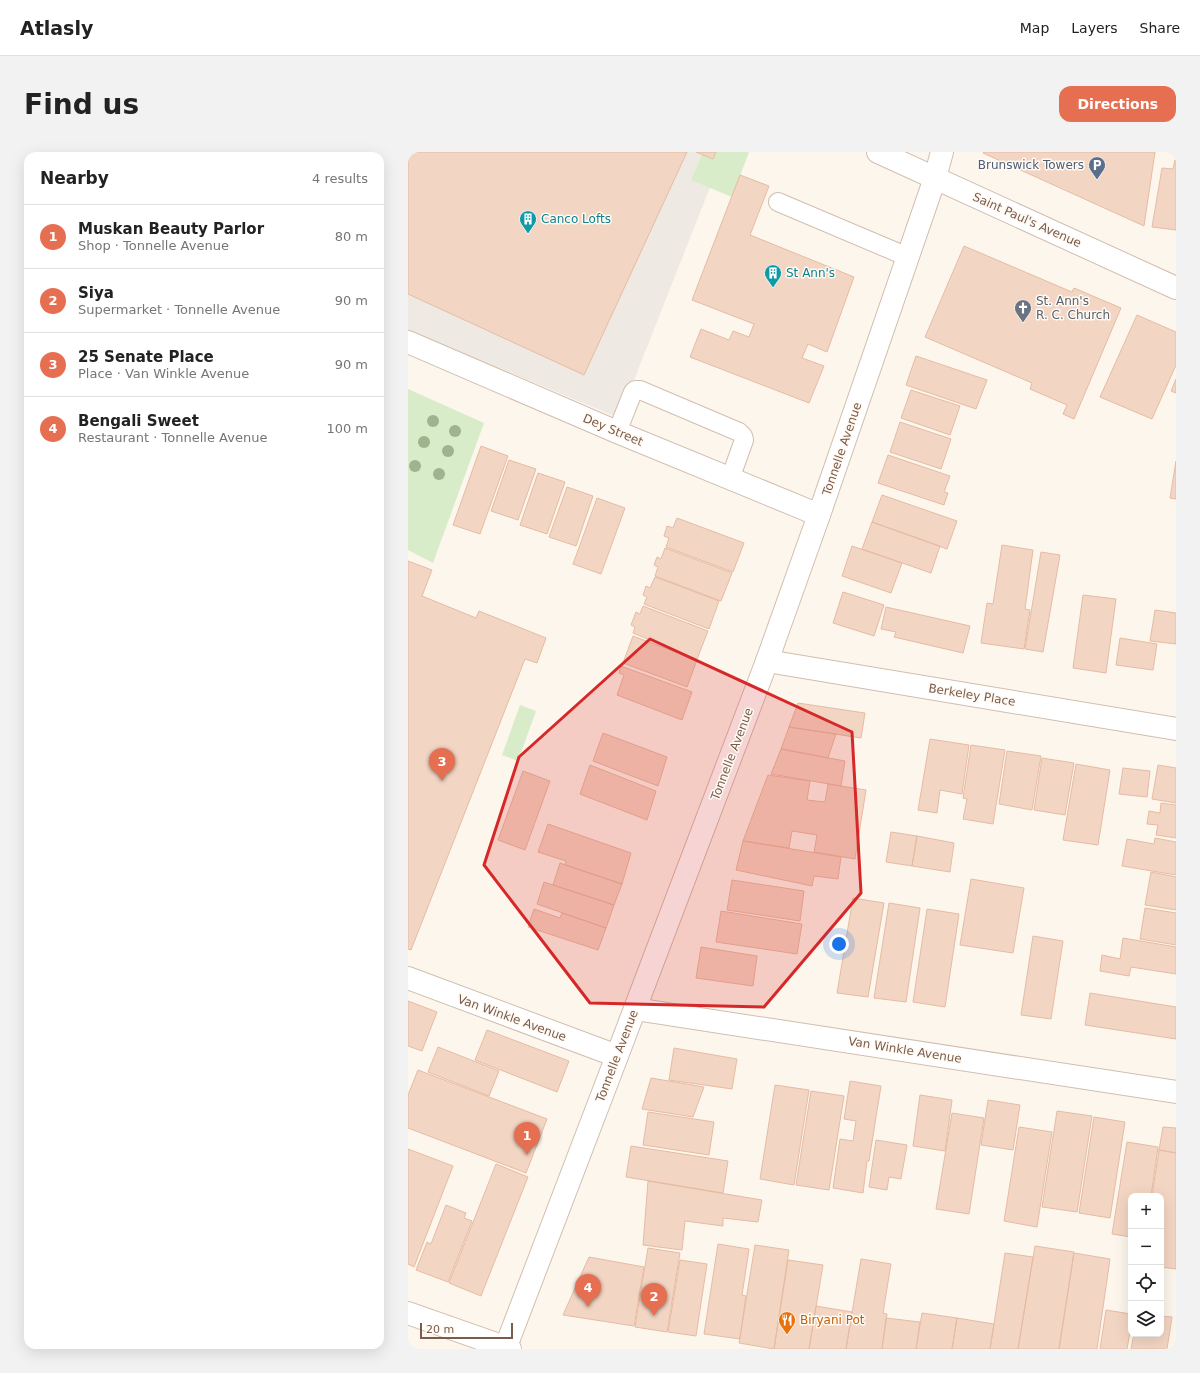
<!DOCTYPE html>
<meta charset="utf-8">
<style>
:root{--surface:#fff;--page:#f2f2f2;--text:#222;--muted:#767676;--line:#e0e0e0;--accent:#e76f51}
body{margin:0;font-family:"DejaVu Sans",sans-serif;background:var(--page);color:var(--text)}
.controls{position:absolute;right:12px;bottom:12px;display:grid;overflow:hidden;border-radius:8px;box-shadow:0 4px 16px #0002}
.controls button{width:36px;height:36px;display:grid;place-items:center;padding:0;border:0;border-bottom:1px solid var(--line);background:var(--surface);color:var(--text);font:20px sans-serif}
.scale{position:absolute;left:12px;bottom:10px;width:93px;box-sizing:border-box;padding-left:4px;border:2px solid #7a5c4d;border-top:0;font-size:11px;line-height:14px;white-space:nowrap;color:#7a5c4d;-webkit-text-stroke:3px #fffaf3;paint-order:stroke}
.you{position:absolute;left:431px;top:792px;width:14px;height:14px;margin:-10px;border:3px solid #fff;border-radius:50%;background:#1a73e8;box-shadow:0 0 0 6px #1a73e833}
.badge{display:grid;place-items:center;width:26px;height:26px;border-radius:50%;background:var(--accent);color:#fff;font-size:13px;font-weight:700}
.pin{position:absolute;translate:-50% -33px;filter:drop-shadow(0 1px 2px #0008)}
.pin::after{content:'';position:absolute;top:21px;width:14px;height:12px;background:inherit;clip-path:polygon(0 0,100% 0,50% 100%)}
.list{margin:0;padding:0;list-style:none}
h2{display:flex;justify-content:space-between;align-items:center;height:52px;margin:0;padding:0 16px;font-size:17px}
h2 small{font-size:13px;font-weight:400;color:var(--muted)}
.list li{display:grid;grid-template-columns:26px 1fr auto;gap:12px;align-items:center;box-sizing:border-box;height:64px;padding:0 16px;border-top:1px solid var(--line)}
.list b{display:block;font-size:15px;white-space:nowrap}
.list p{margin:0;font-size:13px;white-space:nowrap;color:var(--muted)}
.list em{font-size:13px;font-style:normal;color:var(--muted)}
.icon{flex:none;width:22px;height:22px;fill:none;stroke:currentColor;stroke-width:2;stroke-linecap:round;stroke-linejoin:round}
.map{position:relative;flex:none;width:768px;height:1197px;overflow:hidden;border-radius:12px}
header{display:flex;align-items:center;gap:24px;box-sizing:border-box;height:56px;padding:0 20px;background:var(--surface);border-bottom:1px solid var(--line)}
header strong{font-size:19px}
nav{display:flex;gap:22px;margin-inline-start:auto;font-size:14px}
.intro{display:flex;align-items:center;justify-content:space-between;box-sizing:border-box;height:96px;padding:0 24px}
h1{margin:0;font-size:28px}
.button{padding:10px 18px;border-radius:12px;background:var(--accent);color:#fff;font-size:14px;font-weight:700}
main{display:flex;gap:24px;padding:0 24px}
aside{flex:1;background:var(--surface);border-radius:12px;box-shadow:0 4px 16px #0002}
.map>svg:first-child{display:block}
.industrial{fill:#efe9e4}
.green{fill:#d8ecc9}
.building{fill:#f3d5c3;stroke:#e6bba3}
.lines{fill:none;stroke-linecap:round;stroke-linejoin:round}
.service-casing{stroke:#d1beb0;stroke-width:20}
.minor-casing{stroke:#d1beb0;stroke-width:24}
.tertiary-casing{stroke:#d1beb0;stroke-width:24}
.secondary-casing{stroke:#d6c0b0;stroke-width:24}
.service{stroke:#fff;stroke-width:18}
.minor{stroke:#fff;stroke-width:22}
.tertiary{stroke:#fff;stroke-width:22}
.secondary{stroke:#fff;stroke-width:22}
.tree{fill:#a0b28e}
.marked{fill:#d62828;fill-opacity:0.2;stroke:#d62828;stroke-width:3;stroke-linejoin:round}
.labels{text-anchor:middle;stroke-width:3;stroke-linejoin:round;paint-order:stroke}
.service-label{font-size:12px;fill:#4e5e75;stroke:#fffaf3;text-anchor:end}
.culture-label{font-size:12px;fill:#0d838f;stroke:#fffaf3;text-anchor:start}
.street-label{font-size:12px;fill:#7a5c4d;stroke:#fffaf3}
.worship-label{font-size:12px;fill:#5b616d;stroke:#fffaf3;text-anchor:start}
.food-label{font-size:12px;fill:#c56008;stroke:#fffaf3;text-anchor:start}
</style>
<header>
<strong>Atlasly</strong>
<nav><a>Map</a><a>Layers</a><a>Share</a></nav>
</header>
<div class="intro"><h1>Find us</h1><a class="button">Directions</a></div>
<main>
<aside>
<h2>Nearby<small>4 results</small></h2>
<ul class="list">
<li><span class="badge">1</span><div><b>Muskan Beauty Parlor</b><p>Shop · Tonnelle Avenue</p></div><em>80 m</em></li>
<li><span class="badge">2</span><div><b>Siya</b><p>Supermarket · Tonnelle Avenue</p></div><em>90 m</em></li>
<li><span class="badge">3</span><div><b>25 Senate Place</b><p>Place · Van Winkle Avenue</p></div><em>90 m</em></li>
<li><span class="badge">4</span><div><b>Bengali Sweet</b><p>Restaurant · Tonnelle Avenue</p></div><em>100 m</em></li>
</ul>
</aside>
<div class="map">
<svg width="768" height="1197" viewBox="0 0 768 1197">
<rect width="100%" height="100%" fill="#fdf6ec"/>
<path class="industrial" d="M0 0H316L211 266 0 178Z"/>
<path class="green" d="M308 0H341L324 45 283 28 294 3 305 7Z
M0 237 76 271 25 411 0 398Z
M112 553 128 559 110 609 94 603Z"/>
<path class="building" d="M0 0H279L176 223 0 142Z
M288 0H308L305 7Z
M576 0H747L736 74 575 1Z
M767 8H768V78L744 75 754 16 765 17Z
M332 23 361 34 342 83 446 125 419 200 400 192 394 206 416 214 401 251 282 205 293 177 321 188 325 179 341 185 346 172 284 148Z
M556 94 664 140 666 136 713 156 666 267 655 262 659 253 622 237 624 231 517 185Z
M729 163 768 180V213L744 267 692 245Z
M508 204 579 228 568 257 498 233Z
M768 227V241L763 239Z
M503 238 552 254 542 283 493 266Z
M492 270 543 287 533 317 482 300Z
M73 294 100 304 72 382 45 373Z
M480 303 542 324 536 340 540 341 536 353 470 331Z
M101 308 128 317 110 368 83 359Z
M768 309V347L762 346Z
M130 321 157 330 139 382 112 373Z
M159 335 185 344 168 394 141 385Z
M474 343 549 369 539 397 464 370Z
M189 346 217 356 193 422 165 412Z
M269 366 336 391 325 420 258 395 261 386 256 384 259 374 265 376Z
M464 370 532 394 523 421 454 397Z
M594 393 625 398 617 457 622 458 616 497 573 491 579 451 585 452Z
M444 394 494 411 483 441 434 424Z
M257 396 324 421 313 449 247 424 250 415 246 413 249 405 253 407Z
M633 400 652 403 635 500 617 497Z
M0 409 24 418 14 444 68 466 71 459 138 486 129 511 117 507 3 798 0 797Z
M247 425 311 449 301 477 236 452 239 445 235 443 238 434 242 436Z
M435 440 476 453 466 484 425 471Z
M675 443 708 447 698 521 665 516Z
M235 454 300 479 289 507 225 481 227 475 223 473 228 460 232 462Z
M478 455 562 474 555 501 486 485 488 480 473 477Z
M747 458 768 461V492L742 489Z
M225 484 289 508 279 535 215 511Z
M712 486 749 492 745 518 708 513Z
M213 514 284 540 274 568 209 543 216 523 211 521Z
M390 551 457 561 453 586 381 575Z
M381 575 428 582 420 606 373 597Z
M195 581 259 605 250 634 185 609Z
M522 587 561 593 554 642 532 638 529 661 510 658Z
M563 593 597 598 585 672 555 667 559 647 555 646Z
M373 597 437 609 433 634 363 622Z
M599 599 633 604 624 658 591 652Z
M634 606 666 611 657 663 626 658Z
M668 612 702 618 690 693 655 688Z
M182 613 248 639 239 668 172 642Z
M750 613 768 616V651L744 647Z
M715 616 742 619 739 645 711 642Z
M115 619 142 629 117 698 90 688Z
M360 623 402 629 399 648 417 650 420 632 458 638 447 707 406 700 409 683 384 679 381 696 335 689Z
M753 651 768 653V686L748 683 750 673 739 672 741 659 752 661Z
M140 672 223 701 214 732 157 713 158 709 130 700Z
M483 680 509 684 504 714 478 710Z
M509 684 546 691 542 720 504 714Z
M747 686 768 690V723L714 714 719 687 746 692Z
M335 689 433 705 430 727 406 724 404 734 328 718Z
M152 711 214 732 206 753 145 733Z
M743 720 768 725V758L737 753Z
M563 727 616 736 605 801 552 793Z
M324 728 396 739 392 769 319 758Z
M136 730 206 753 198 776 129 752Z
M445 746 476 751 460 845 429 841Z
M481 751 512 756 498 850 466 846Z
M737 756 768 761V793L732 787Z
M126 757 152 766 154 761 198 776 190 798 120 775Z
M519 757 551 762 537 855 505 850Z
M313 759 394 772 389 802 308 790Z
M625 784 655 789 643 867 613 863Z
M715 786 768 795V822L723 815 721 824 692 819 694 803 712 807Z
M293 795 349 804 345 834 288 826Z
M682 841 768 855V887L677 873Z
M0 849 29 860 14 899 0 894Z
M79 878 161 909 149 940 67 908Z
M30 895 91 919 81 944 20 920Z
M266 896 329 907 324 937 261 928Z
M10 918 139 967 118 1021 0 976V943Z
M243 926 296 935 285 965 234 957Z
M442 929 473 934 461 1009H459L455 1041 425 1036 432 987 445 989 448 969 436 967Z
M367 933 401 938 386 1033 352 1027Z
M403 939 436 944 421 1038 388 1033Z
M512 943 544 948 537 999 505 994Z
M580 948 612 953 605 998 573 993Z
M649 959 684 964 669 1060 634 1055Z
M240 960 306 970 301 1003 235 993Z
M544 961 576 966 561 1062 528 1057Z
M686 965 717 970 702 1066 671 1061Z
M611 975 644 980 629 1075 596 1069Z
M755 975 768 976V1001L751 998Z
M468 988 499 993 493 1027 481 1025 479 1038 461 1035Z
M719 990 750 995 743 1044H723V1085L704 1082Z
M223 994 320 1009 315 1041 218 1025Z
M0 997 45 1014 6 1115 0 1112Z
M751 998 768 1001V1117L753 1115V1044H744Z
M88 1012 120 1025 73 1144 41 1131Z
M240 1029 354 1048 350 1070 315 1066V1074L277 1069 274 1098 235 1093Z
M38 1053 58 1061 56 1066 64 1069 40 1130 8 1118 19 1090 23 1092Z
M310 1092 341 1097 334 1143 338 1144 332 1187 296 1182Z
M347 1093 381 1098 366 1197 331 1191Z
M627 1094 666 1100 651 1197H610Z
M240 1096 272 1101 259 1180 227 1175Z
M597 1101 625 1105 610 1197H582Z
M666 1101 702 1107 689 1197H651Z
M181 1105 236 1115 226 1174 155 1163Z
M453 1107 483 1112 475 1161 479 1162 474 1197H438Z
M272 1108 299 1112 288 1184 260 1180Z
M380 1108 415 1113 401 1197H366Z
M408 1154 444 1160 438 1197H401Z
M698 1158 723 1162V1174L719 1197H692Z
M514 1161 549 1166 544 1197H508Z
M753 1164 764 1165 759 1197H723L726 1182H753Z
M478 1166 512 1170 508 1197H474Z
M549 1166 586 1172 582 1197H544Z"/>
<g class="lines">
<g class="service-casing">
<path id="service" d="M370 50 500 105
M209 280 225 240 227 238H232L331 280 335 284 336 288 322 327"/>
</g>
<g class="minor-casing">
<path id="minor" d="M0 190 209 280 411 363
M359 509 768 577
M0 826 209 904
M227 857 768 940"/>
</g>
<g class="tertiary-casing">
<path id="tertiary" d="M470 0 768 136
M97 1197 209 904 359 509 411 363 527 26 534 0"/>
</g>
<g class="secondary-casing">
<path id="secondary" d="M0 1161 102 1197"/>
</g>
<use href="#service" class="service"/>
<use href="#minor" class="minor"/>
<use href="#tertiary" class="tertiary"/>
<use href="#secondary" class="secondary"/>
</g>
<g class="tree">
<circle cx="25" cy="269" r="6"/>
<circle cx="47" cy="279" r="6"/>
<circle cx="16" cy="290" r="6"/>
<circle cx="40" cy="299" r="6"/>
<circle cx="7" cy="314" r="6"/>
<circle cx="31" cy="322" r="6"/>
</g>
<path class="marked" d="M242 487 444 580 453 741 356 855 182 851 76 713 111 605Z"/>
<defs>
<g id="parking-pin" transform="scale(0.9)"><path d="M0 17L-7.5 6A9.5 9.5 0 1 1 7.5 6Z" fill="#5c6f8a" stroke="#fffaf3"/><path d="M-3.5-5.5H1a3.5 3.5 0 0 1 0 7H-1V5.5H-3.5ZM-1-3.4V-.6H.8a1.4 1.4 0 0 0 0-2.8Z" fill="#fff"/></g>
<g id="building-pin" transform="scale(0.9)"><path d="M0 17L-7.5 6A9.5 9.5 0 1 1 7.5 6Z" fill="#0f9aa8" stroke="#fffaf3"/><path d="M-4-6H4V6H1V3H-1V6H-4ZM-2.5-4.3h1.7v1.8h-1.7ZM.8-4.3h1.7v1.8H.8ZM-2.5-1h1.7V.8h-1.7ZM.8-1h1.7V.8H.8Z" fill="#fff"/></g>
<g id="church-pin" transform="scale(0.9)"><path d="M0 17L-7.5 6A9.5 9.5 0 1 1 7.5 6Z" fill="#6b7280" stroke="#fffaf3"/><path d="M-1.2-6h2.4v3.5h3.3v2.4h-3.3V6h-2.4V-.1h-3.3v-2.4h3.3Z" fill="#fff"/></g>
<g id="restaurant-pin" transform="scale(0.9)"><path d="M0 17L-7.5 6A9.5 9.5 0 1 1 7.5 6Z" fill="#e8710a" stroke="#fffaf3"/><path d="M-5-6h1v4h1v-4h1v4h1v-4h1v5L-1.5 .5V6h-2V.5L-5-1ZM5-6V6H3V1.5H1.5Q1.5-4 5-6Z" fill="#fff"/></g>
</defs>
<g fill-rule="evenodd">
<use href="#parking-pin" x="689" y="13"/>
<use href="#building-pin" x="120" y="67"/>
<use href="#building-pin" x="365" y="121"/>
<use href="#church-pin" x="615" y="156"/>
<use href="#restaurant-pin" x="379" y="1168"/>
</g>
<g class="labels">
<g class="service-label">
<text x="676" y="17">Brunswick Towers</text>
</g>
<g class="culture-label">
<text x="133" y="71">Canco Lofts</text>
<text x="378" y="125">St Ann's</text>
</g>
<g class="street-label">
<text transform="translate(619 68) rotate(24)" y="4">Saint Paul's Avenue</text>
<text transform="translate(205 278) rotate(23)" y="4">Dey Street</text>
<text transform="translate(434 297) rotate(-71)" y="4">Tonnelle Avenue</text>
<text transform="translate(564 543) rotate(9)" y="4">Berkeley Place</text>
<text transform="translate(324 602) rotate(-69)" y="4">Tonnelle Avenue</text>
<text transform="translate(104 866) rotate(20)" y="4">Van Winkle Avenue</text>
<text transform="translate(497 898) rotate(9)" y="4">Van Winkle Avenue</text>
<text transform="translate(209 904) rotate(-69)" y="4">Tonnelle Avenue</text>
</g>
<g class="worship-label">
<text x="628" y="153">St. Ann's<tspan x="628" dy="14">R. C. Church</tspan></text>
</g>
<g class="food-label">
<text x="392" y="1172">Biryani Pot</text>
</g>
</g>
</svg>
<div class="controls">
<button>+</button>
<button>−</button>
<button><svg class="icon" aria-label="locate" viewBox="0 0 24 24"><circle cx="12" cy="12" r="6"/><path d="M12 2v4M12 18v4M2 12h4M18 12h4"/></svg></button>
<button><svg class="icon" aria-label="layers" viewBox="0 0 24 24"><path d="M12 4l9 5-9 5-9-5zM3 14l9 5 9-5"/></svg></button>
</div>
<div class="scale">20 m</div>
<div class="you"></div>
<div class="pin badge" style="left:119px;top:1003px">1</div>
<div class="pin badge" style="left:246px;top:1164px">2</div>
<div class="pin badge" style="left:34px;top:629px">3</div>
<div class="pin badge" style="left:180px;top:1155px">4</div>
</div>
</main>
